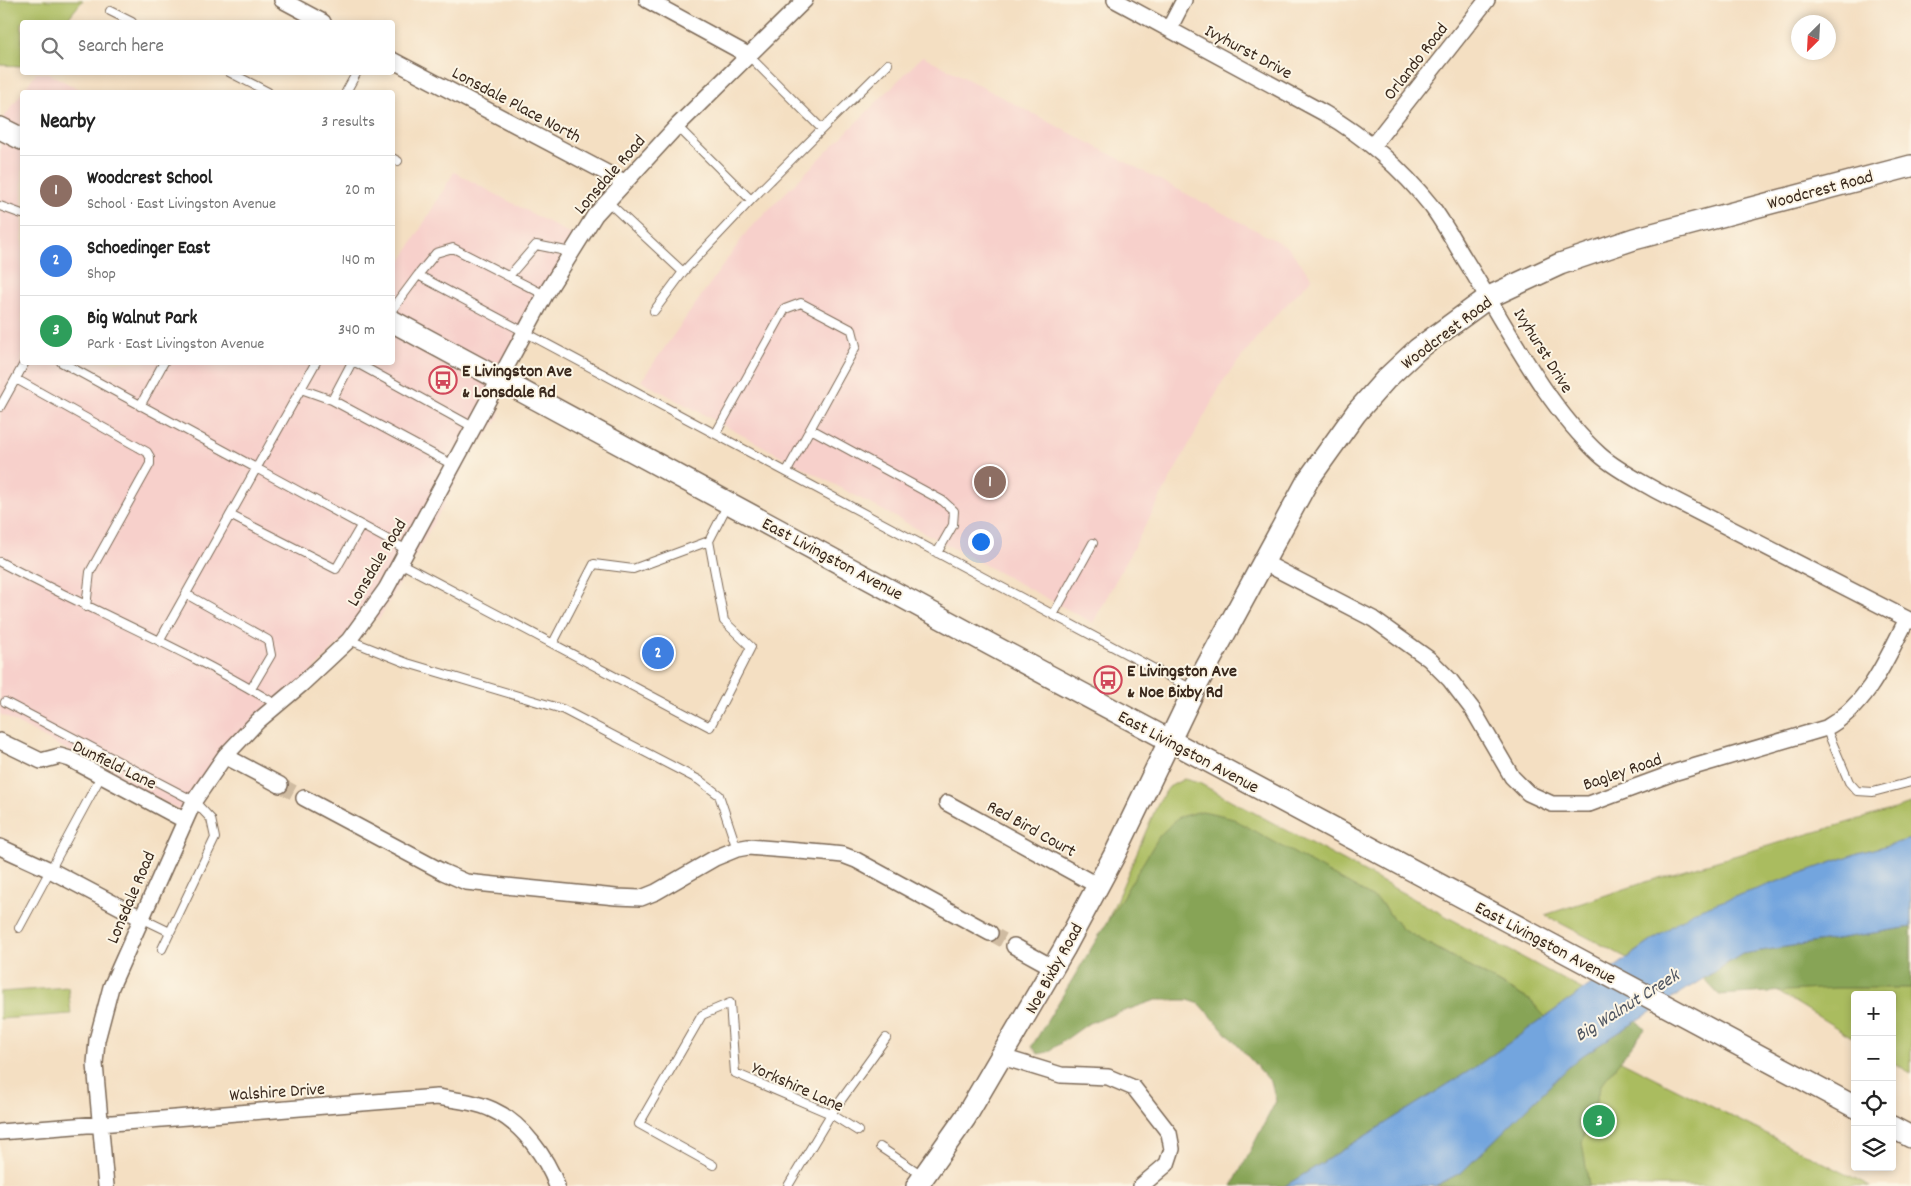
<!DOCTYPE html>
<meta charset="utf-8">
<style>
:root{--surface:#fff;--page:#f2f2f2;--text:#222;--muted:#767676;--line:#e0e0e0;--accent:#d1495b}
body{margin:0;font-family:Dekko,sans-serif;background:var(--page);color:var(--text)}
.controls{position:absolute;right:15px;bottom:15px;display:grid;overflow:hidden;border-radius:5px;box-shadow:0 2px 8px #0003}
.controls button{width:45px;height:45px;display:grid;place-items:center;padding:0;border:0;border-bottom:1px solid var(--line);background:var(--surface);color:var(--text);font:25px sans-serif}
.compass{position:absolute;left:1791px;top:15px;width:45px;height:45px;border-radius:50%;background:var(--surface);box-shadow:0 2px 8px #0003;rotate:204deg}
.you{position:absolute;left:980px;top:541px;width:18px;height:18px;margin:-12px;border:4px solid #fff;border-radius:50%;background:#1a73e8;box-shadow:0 0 0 8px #1a73e833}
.badge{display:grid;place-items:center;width:32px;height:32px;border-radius:50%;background:var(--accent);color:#fff;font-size:16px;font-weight:700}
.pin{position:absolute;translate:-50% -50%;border:2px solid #fff;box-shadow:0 1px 5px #0006}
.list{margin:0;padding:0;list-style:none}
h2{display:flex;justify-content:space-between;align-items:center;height:65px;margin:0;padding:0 20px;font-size:21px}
h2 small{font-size:16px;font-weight:400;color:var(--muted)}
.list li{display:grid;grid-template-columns:32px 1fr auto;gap:15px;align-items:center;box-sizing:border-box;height:70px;padding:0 20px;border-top:1px solid var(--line)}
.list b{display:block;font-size:19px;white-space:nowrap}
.list p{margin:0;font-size:16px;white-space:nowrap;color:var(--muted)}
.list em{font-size:16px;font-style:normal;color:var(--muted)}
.icon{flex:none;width:28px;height:28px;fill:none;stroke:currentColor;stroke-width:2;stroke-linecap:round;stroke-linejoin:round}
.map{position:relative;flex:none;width:1911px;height:1186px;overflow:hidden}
.search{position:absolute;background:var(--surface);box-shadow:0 2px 8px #0003;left:20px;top:20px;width:375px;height:55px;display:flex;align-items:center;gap:12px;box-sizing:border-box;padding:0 18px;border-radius:5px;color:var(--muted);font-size:19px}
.panel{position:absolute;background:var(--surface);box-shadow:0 2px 8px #0003;left:20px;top:90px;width:375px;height:275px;border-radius:5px}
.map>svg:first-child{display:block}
.built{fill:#f7d0cb}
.green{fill:#aabc5f;stroke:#72733e}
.forest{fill:#87a456;stroke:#61673a}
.water{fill:#73a5de;stroke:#57687e}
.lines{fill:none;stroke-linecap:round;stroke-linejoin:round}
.street-tunnel{stroke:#cfbba1;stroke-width:15;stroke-dasharray:15 8;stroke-linecap:butt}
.lane-casing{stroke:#7c6957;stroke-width:10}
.street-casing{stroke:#7c6957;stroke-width:18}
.secondary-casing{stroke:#7c6957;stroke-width:24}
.lane{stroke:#fff;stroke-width:8}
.street{stroke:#fff;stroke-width:15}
.secondary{stroke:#fff;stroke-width:21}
.labels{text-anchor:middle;stroke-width:4;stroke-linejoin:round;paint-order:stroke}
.street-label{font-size:18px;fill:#3b2a1e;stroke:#fcf5e5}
.poi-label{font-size:18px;font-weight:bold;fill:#3b2a1e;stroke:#fcf5e5;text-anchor:start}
.water-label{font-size:19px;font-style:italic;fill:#4f5561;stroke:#fcf5e5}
</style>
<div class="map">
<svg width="1911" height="1186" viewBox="0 0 1911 1186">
<rect width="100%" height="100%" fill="#fcf5e5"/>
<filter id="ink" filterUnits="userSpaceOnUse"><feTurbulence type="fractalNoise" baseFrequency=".02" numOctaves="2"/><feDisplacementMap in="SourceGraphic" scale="10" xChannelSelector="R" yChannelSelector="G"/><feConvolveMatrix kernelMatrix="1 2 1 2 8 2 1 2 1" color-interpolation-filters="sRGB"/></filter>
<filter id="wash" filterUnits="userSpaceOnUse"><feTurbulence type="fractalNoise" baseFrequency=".0096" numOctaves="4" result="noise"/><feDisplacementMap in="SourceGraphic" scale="20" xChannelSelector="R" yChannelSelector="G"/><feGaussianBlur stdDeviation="1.12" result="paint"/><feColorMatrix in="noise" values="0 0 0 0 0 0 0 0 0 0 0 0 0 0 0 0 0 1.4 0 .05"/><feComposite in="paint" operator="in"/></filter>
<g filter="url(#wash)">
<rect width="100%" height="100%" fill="#f4dfc2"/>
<path class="built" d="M923 56 1288 247 1312 278 1265 327 1223 381 1093 623 641 381 748 230Z
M36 73H48L84 92H22V362H392L393 261 399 265 454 172 576 237 501 375 499 418 472 455 379 619 367 615 216 770 186 814 0 714V123Z"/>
<path class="green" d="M0 0H83L65 22H22V66L0 65Z
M1184 779 1199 783 1583 990 1545 1017 1531 1001 1402 929 1379 901 1107 922 1159 801 1169 787Z
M1911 804V839L1858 853 1693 912 1627 958 1545 915 1652 880Z
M1911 887V1073L1892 1062V995H1855V1039L1711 951Z
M68 987 71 1014 0 1019V992Z
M1571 1036 1870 1186H1374Z"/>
<path class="forest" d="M1202 811 1230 817 1379 901 1402 929 1531 1001 1545 1017 1474 1068 1285 1186H1232L1276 1101 1271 1082 1200 1004 1188 1000H1156L1089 1023 1048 1052 1038 1054 1032 1046 1160 835 1179 817Z
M1911 927V988H1835L1719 995 1704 979 1742 954Z
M1637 1021 1645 1029 1601 1085 1582 1142 1589 1186H1435L1462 1172 1577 1059Z"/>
<path class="water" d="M1911 839V927L1742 954 1577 1059 1462 1172 1435 1186H1285L1474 1068 1692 912 1858 853Z"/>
</g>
<g filter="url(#ink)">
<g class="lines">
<path class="street-tunnel" d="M280 785 304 798
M990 933 1014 946"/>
<g class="lane-casing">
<path id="lane" d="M110 11 132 22
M748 55 822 129 751 200
M229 72 268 92
M346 92 357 72
M822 129 888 64
M392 158 398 161
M607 201 683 272
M0 206 22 214
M418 275 436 253 453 248 545 295
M509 276 536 245 571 252
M392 310 418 275 1192 689
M654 311 683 272 751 200 677 126
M61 362 407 550
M355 362 473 427
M16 379 147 452 150 457V464L90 572 86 607
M301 389 332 400 453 465
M332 400 352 362
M140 406 164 362
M0 407 25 362
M811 429 943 501 954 511 953 525 937 553
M716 433 785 309 801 303 852 330 856 346 787 471
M230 515 336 569 361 526
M0 562C92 611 188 650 277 705
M400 563 710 727 751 647 724 621 709 541 728 504
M186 594 268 640 271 655 251 689
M1053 615 1093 543
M160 640 316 362
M349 640 407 663 562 709 699 780 719 795 737 849
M553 643 594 564 633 569 709 541
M5 702 194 801 211 819 215 838 162 949
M1826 728 1849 782 1857 791 1873 792 1911 782
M141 918 170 932
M19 928 101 776
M880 1147 922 1175
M713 1165 639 1124 702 1015 730 1003 735 1073 831 1114 858 1131
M788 1186 831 1114 886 1038"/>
</g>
<g class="street-casing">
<path id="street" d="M282 0 323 22
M647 0 748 55
M1115 0 1324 113C1367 138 1401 168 1432 207 1444 223 1454 242 1464 258 1504 322 1544 404 1600 455 1617 470 1638 480 1657 491L1911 621
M1169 29 1184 0
M392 60 624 182
M1373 145 1487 0
M1263 562 1373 619 1429 659 1450 680 1473 710 1512 777 1528 793 1552 804H1589L1676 772 1826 728C1868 705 1886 660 1907 619
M0 741 41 761 60 756 70 759 184 820
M225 756 280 785
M304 798 443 872 466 882 616 897 641 898 656 892 715 858 737 849 748 847 824 853 843 855 856 860 990 933
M947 803 1098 886
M0 847 50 870 141 918
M1014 946 1054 968
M1002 1057 1061 1075 1108 1077 1134 1088 1169 1133 1172 1149 1167 1164 1141 1186
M0 1132 437 1097C456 1100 476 1102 493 1110 522 1123 547 1158 557 1186
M106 1186 95 1064 97 1040 111 987 194 801 225 756 258 721 303 683 349 640 386 589 545 295 595 215 677 126 805 0"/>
</g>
<g class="secondary-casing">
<path id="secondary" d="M0 128 22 139
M392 321 995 647 1855 1107
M1892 1127 1911 1137
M917 1186 965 1118 1064 949 1115 854 1194 690 1308 480 1356 413 1386 379 1418 349 1489 297 1560 264 1634 239 1911 166"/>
</g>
<use href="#lane" class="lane"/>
<use href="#street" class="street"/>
<use href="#secondary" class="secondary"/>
</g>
</g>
<defs>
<g id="bus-ring" transform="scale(1.4375)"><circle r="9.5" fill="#fcf5e5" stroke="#d1495b" stroke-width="1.5"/><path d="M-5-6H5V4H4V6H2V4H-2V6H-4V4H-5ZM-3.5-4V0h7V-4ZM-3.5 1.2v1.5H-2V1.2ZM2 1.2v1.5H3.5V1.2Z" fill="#d1495b"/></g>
</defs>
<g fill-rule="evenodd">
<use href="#bus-ring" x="443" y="380"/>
<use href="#bus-ring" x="1108" y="680"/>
</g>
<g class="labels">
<g class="street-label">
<text transform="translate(1249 51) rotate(28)" y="6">Ivyhurst Drive</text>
<text transform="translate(1415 61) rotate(-52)" y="6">Orlando Road</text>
<text transform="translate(517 104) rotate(28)" y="6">Lonsdale Place North</text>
<text transform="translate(609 174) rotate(-49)" y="6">Lonsdale Road</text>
<text transform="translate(1820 189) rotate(-15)" y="6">Woodcrest Road</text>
<text transform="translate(1446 332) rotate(-37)" y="6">Woodcrest Road</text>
<text transform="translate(1544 350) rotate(58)" y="6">Ivyhurst Drive</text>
<text transform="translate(833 558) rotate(28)" y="6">East Livingston Avenue</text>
<text transform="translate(376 562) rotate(-59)" y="6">Lonsdale Road</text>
<text transform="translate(1189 751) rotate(28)" y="6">East Livingston Avenue</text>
<text transform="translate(115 764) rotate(26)" y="6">Dunfield Lane</text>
<text transform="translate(1622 771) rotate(-19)" y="6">Bagley Road</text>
<text transform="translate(1032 828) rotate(29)" y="6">Red Bird Court</text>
<text transform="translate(130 897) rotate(-67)" y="6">Lonsdale Road</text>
<text transform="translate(1546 942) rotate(28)" y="6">East Livingston Avenue</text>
<text transform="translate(1053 968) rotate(-61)" y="6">Noe Bixby Road</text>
<text transform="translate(798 1086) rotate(24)" y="6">Yorkshire Lane</text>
<text transform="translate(277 1091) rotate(-4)" y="6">Walshire Drive</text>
</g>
<g class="poi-label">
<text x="462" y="376">E Livingston Ave<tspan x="462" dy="21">&amp; Lonsdale Rd</tspan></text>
<text x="1127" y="676">E Livingston Ave<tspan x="1127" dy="21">&amp; Noe Bixby Rd</tspan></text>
</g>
<g class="water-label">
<text transform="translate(1626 1004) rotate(-32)" y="7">Big Walnut Creek</text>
</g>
</g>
</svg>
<div class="controls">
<button>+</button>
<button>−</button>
<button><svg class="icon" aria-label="locate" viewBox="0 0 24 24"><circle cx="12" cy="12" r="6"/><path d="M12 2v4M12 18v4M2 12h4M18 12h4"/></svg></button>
<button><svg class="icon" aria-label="layers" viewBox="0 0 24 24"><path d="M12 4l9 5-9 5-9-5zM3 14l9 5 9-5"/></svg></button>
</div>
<svg class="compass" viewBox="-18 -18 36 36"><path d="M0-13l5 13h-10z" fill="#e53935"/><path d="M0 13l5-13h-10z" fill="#767676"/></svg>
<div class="you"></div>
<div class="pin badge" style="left:990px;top:482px;background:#8d6e63">1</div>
<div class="pin badge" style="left:658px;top:653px;background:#3f7fe0">2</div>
<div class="pin badge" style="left:1599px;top:1121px;background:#2e9e5b">3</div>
<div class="search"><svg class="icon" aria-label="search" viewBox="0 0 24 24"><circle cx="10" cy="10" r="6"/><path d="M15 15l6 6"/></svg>Search here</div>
<section class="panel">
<h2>Nearby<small>3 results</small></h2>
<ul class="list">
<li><span class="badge" style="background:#8d6e63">1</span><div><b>Woodcrest School</b><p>School · East Livingston Avenue</p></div><em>20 m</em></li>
<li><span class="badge" style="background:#3f7fe0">2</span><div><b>Schoedinger East</b><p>Shop</p></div><em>140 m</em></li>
<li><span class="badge" style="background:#2e9e5b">3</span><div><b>Big Walnut Park</b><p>Park · East Livingston Avenue</p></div><em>340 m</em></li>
</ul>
</section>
</div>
